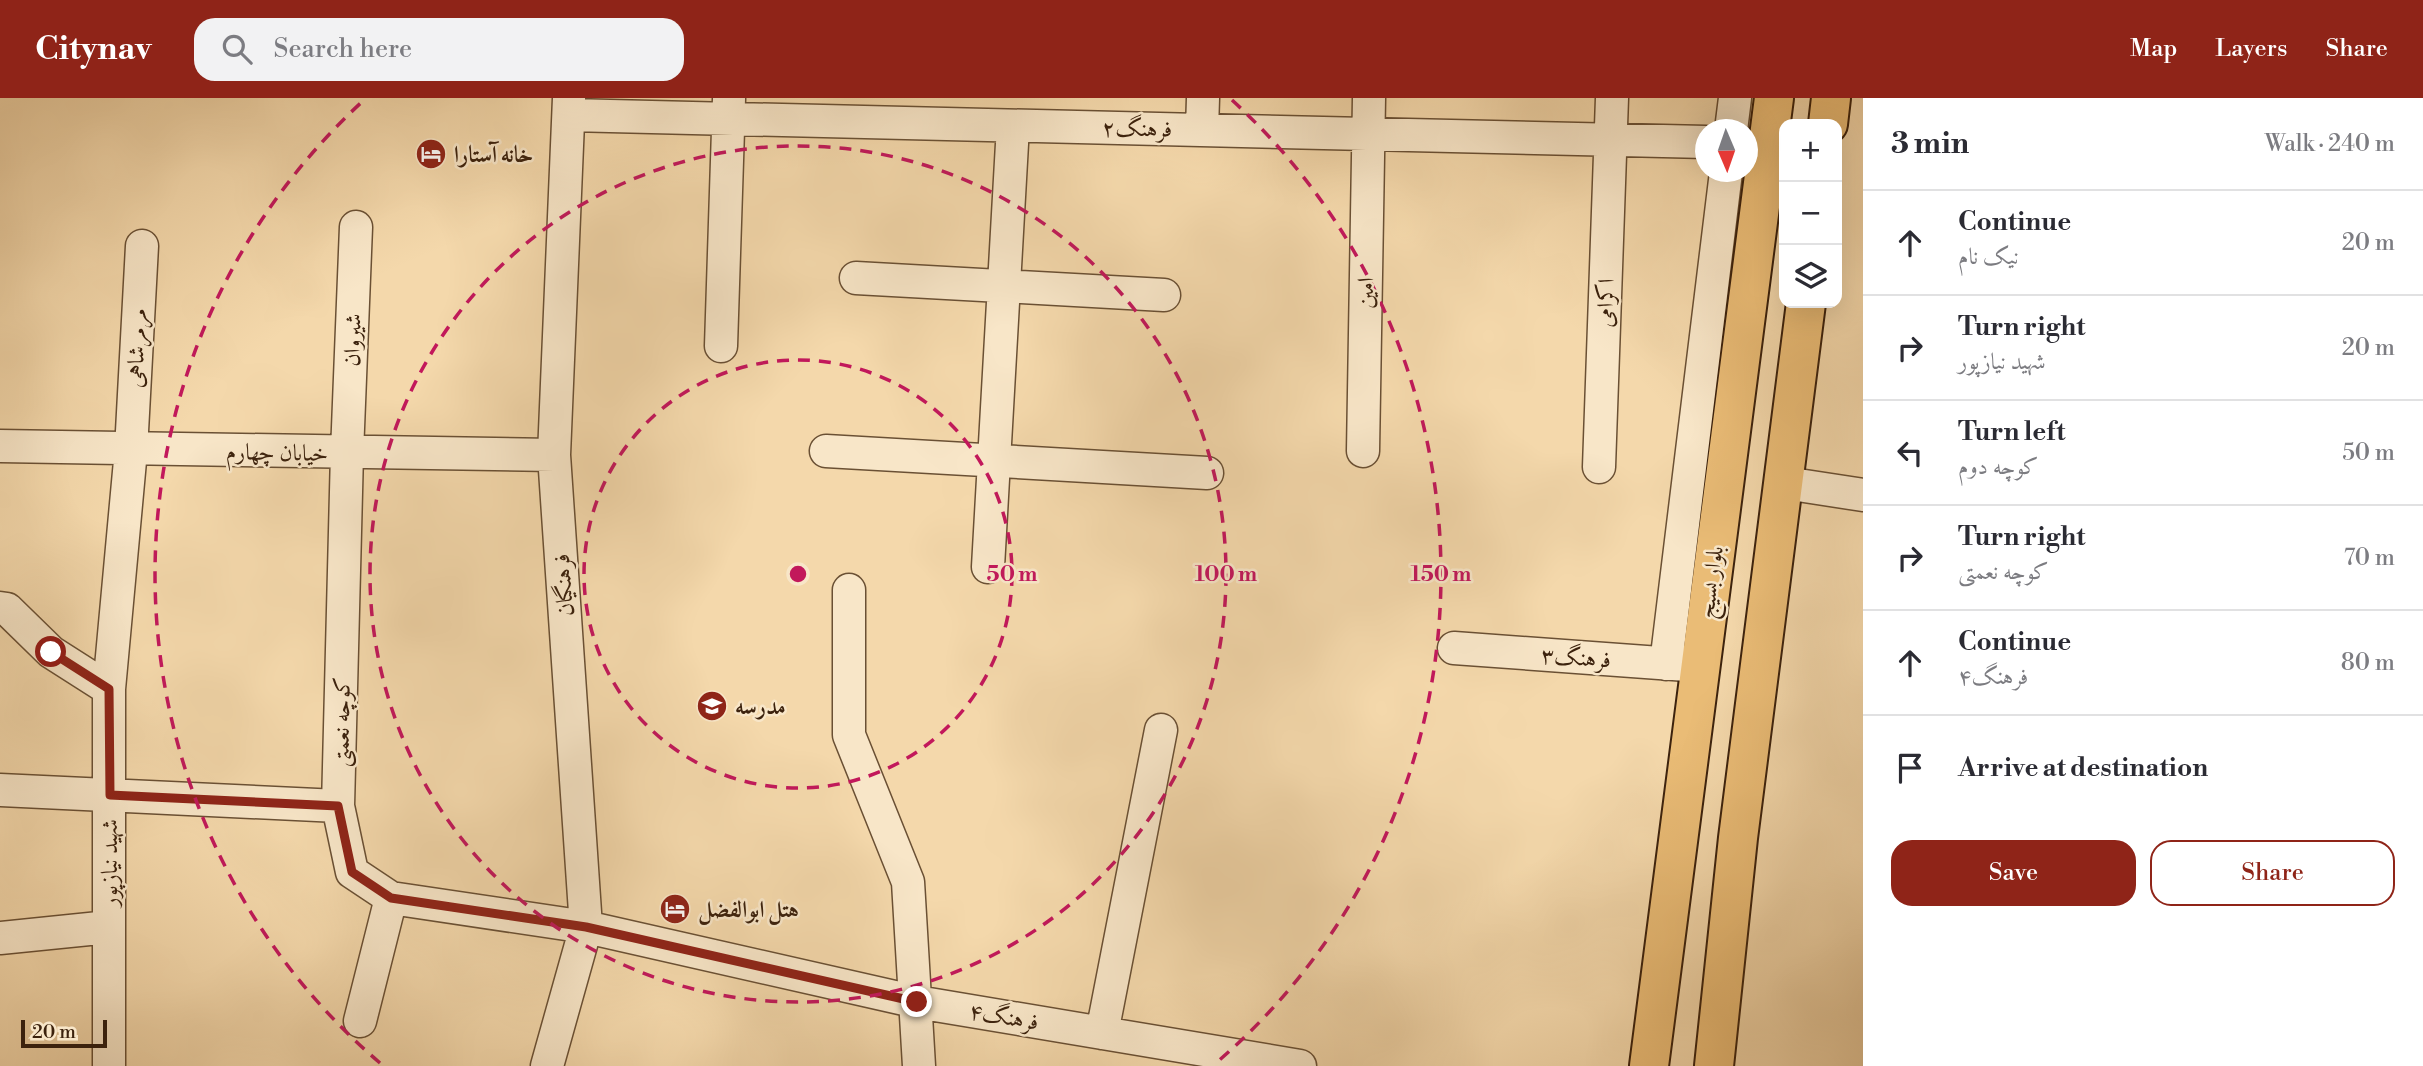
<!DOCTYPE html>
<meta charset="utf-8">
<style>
:root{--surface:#fff;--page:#f2f2f3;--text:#2b2b33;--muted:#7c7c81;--line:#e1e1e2;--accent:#8f2418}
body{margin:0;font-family:"Libre Bodoni",Amiri,serif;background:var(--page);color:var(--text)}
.controls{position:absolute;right:21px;top:21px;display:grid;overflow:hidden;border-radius:14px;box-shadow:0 7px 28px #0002}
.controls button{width:63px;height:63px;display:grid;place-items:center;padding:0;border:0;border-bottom:2px solid var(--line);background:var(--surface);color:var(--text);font:35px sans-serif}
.compass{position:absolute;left:1695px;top:21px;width:63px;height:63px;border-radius:50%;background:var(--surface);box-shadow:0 7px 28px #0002;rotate:178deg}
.scale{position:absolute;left:21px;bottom:18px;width:86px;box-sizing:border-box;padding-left:7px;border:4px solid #3c220d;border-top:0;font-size:19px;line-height:24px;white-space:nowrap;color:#3c220d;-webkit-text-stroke:5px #f8e6c8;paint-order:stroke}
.stop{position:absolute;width:21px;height:21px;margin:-16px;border:5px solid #8f2418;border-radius:50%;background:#fff}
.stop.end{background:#8f2418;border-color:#fff;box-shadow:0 2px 7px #0008}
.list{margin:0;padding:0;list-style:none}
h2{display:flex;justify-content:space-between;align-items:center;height:91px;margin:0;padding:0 28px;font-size:30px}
h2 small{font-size:23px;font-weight:400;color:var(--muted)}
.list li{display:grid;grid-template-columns:46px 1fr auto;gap:21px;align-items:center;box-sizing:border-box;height:105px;padding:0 28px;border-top:2px solid var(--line)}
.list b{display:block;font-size:26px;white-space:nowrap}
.list p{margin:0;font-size:23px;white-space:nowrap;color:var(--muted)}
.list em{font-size:23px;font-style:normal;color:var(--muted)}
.actions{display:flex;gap:14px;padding:21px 28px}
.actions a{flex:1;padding:16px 0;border:2px solid var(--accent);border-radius:21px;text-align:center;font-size:24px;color:var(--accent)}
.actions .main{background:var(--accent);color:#fff}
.icon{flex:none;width:38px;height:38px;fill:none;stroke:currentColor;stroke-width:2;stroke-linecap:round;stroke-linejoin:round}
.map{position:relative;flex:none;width:1863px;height:968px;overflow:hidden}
header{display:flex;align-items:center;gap:42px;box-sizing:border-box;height:98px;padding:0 35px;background:var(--accent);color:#fff}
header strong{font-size:33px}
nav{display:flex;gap:38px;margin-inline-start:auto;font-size:24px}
.search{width:490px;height:63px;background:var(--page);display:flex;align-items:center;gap:18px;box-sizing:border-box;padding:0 24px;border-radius:21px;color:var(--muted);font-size:26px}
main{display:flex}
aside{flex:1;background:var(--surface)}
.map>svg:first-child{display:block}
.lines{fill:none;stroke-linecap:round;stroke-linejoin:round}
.minor-casing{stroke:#6a5034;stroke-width:35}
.major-casing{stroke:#3c220d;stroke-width:42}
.minor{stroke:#f8e6c8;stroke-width:32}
.major{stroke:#eabc76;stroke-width:38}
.route{stroke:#8f2418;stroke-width:9}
.ring{fill:none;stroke:#c2185b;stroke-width:3.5;stroke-dasharray:12 9}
.labels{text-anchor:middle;stroke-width:5;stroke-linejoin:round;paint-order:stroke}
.street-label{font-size:23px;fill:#3c220d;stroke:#f8e6c8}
.poi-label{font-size:23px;font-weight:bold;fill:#3c220d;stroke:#f8e6c8;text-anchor:start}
.centre{fill:#c2185b;stroke:#f8e6c8;stroke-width:3.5}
.ring-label{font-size:21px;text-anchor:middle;font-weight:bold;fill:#c2185b;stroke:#f8e6c8;stroke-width:5;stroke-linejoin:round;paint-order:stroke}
</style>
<header>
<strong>Citynav</strong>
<div class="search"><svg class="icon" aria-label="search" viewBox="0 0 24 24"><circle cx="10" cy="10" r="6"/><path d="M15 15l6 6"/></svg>Search here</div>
<nav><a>Map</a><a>Layers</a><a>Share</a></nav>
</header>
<main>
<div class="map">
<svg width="1863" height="968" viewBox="0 0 1863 968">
<rect width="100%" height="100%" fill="#f4d8ab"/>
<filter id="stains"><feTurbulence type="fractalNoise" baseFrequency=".00286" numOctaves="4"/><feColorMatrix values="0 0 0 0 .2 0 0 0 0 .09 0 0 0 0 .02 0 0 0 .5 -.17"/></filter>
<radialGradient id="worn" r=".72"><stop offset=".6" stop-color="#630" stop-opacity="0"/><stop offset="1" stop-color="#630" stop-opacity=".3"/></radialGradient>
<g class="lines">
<g class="minor-casing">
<path id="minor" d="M569 17 1706 44
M1202 32 1203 0
M1731 32 1735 0
M356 129 347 355 338 708 352 774 391 800 586 829 917 904 1300 968
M856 180 1164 197
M721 248 729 1
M0 348 554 357
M826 353 1207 375
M1363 353 1369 0
M1599 369 1612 0
M1785 385 1863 397
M988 469 1013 28
M849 492V637L908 784 919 968
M0 510 7 511 51 554 109 591
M1454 550 1687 567
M1666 566 1726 74
M0 692 338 708
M0 840 109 829
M360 923 391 800
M1102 935 1161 632
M109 968V591L131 352 142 148
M547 968 586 829 554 357 569 0"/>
</g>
<g class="major-casing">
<path id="major" d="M1828 26 1831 0
M1649 968 1774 0
M1714 968 1738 740 1806 205"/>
</g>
<use href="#minor" class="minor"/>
<use href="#major" class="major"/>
</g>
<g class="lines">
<path class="route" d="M51 554 109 591 110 697 338 708 352 774 391 800 586 829 917 904"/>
</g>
<g class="ring">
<circle cx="798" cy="476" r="214"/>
<circle cx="798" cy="476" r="428"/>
<path d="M380 965A643 643 0 0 1 364 2M1232 2A643 643 0 0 1 1216 965"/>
</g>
<defs>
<g id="hotel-disc" transform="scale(1.575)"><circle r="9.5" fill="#8f2418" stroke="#f8e6c8"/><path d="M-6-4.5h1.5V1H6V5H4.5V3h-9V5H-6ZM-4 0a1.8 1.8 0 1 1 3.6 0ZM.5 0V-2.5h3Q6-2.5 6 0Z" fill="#fff"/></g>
<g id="school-disc" transform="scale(1.575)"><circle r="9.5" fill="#8f2418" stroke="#f8e6c8"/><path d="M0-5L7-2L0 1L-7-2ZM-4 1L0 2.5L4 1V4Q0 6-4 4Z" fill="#fff"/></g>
</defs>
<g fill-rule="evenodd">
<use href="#hotel-disc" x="431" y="56"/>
<use href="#school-disc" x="712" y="608"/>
<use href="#hotel-disc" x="675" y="811"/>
</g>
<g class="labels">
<g class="street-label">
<text transform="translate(1137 30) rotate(1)" y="8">فرهنگ۲</text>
<text transform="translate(1365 195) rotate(-89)" y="8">امین</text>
<text transform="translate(1605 205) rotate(-88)" y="8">اکرامی</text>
<text transform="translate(352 242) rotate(-88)" y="8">شیروان</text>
<text transform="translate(136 250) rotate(-87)" y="8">مرمرشاهی</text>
<text transform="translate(277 354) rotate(1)" y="8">خیابان چهارم</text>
<text transform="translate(1710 484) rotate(-82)" y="8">بلوار بسیج</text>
<text transform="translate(563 487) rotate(-94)" y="8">فرهنگیان</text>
<text transform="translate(1576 559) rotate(4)" y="8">فرهنگ۳</text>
<text transform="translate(341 624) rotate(-89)" y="8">کوچه نعمتی</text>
<text transform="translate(109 765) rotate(-90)" y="8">شهید نیازپور</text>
<text transform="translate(1004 918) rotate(10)" y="8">فرهنگ۴</text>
</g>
<g class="poi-label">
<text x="454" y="64">خانه آستارا</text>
<text x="735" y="616">مدرسه</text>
<text x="698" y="819">هتل ابوالفضل</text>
</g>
</g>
<circle cx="798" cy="476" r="10" class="centre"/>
<g class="ring-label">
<text x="1012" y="483">50 m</text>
<text x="1226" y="483">100 m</text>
<text x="1441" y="483">150 m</text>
</g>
<rect width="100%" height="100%" filter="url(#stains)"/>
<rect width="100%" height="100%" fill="url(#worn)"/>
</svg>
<div class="controls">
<button>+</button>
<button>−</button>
<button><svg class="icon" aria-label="layers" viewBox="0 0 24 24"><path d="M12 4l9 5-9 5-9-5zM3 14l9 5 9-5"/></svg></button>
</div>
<svg class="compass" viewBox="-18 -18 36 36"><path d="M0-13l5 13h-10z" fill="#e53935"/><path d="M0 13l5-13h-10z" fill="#7c7c81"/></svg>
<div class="scale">20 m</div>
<div class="stop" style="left:51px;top:554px"></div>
<div class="stop end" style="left:917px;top:904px"></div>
</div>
<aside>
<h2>3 min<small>Walk · 240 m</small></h2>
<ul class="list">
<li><svg class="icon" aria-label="ahead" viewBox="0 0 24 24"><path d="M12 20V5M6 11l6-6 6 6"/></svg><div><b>Continue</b><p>نیک نام</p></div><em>20 m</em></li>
<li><svg class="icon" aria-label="right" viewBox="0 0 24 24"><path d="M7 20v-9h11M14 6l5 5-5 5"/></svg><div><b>Turn right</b><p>شهید نیازپور</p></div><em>20 m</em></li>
<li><svg class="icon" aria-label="left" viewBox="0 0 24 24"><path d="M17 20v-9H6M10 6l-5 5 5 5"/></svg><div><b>Turn left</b><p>کوچه دوم</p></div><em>50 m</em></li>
<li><svg class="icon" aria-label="right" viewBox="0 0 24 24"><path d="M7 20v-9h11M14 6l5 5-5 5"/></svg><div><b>Turn right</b><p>کوچه نعمتی</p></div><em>70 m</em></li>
<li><svg class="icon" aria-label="ahead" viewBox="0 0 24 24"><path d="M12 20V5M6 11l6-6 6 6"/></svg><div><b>Continue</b><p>فرهنگ۴</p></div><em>80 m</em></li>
<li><svg class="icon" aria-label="arrive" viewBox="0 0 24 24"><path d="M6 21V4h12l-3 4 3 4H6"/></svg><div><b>Arrive at destination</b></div></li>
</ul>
<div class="actions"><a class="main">Save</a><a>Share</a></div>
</aside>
</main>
